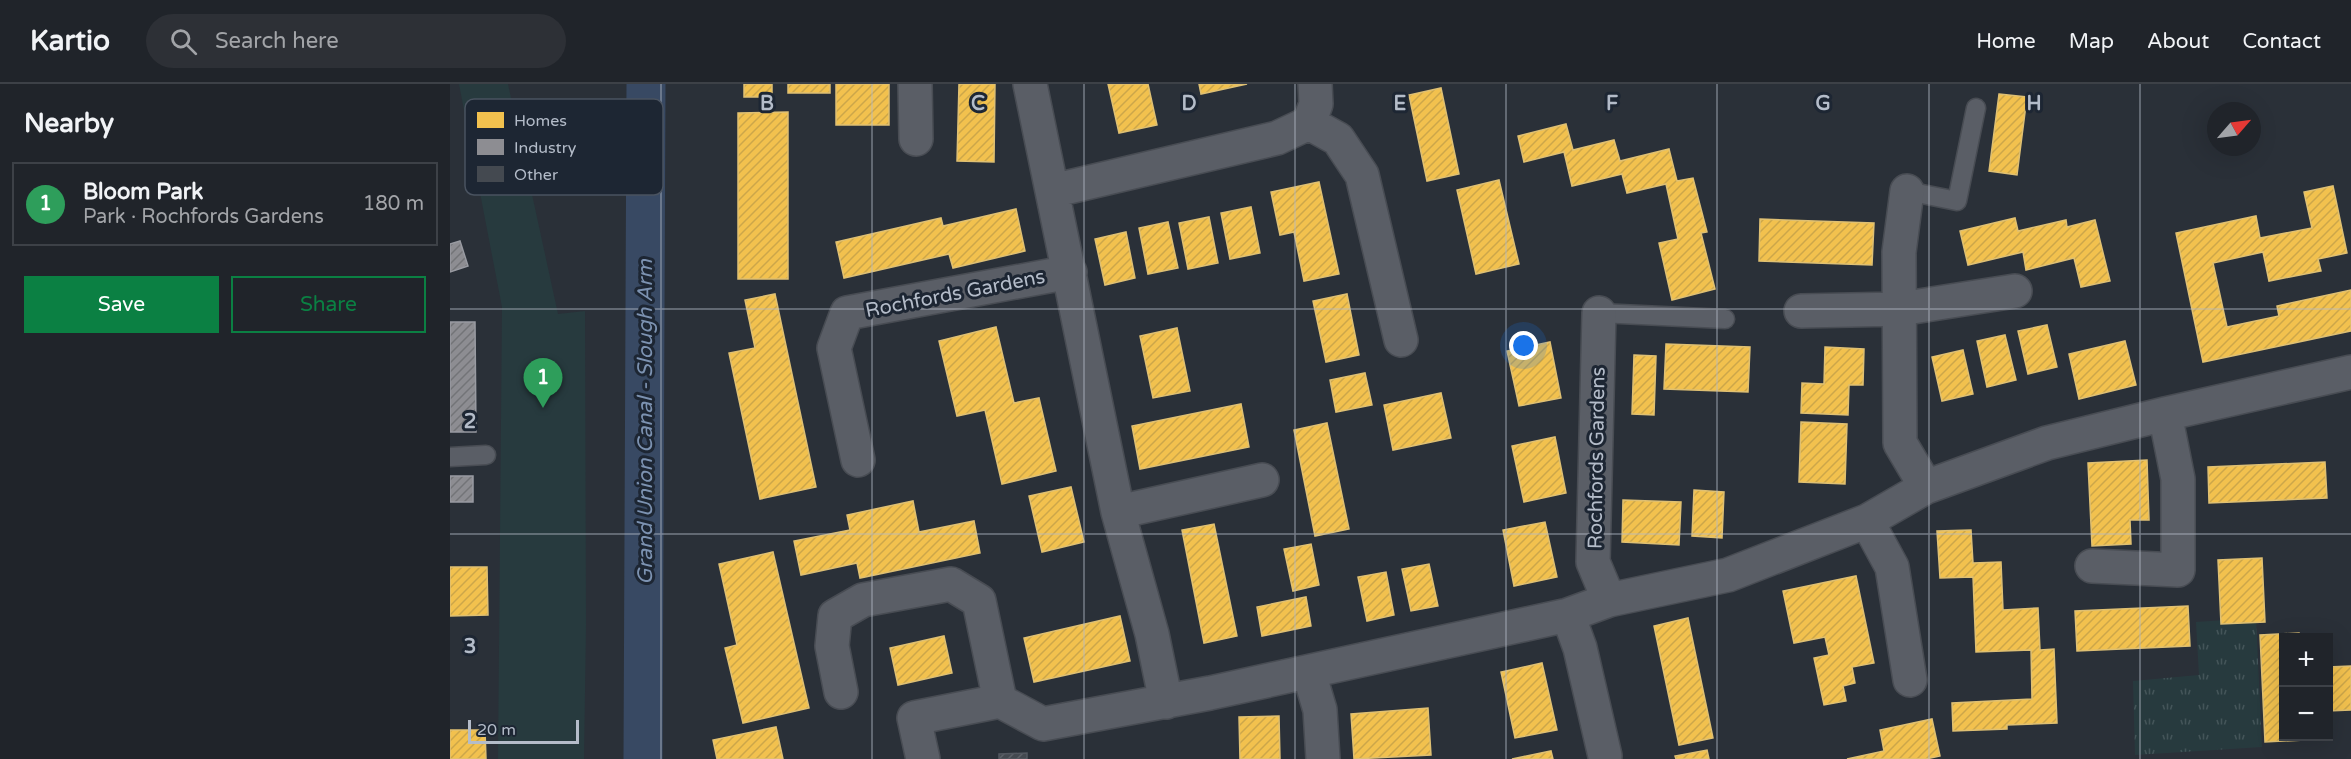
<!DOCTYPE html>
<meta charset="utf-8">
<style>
:root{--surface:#20242a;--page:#2d3036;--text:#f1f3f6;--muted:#a2a4a8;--line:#3d4147;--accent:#0b8043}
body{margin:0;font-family:"Varela Round",sans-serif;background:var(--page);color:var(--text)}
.controls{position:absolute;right:18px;bottom:18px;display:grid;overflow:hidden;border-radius:0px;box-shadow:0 6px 24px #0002}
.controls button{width:54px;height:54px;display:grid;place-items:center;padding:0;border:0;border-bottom:2px solid var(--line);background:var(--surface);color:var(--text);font:30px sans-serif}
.compass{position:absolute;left:1757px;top:18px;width:54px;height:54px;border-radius:50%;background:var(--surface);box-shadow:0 6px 24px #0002;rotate:62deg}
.scale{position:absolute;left:18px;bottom:15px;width:111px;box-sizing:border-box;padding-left:6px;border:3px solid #b4bcc9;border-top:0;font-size:16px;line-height:21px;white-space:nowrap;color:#b4bcc9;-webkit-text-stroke:4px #1d2633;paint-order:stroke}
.you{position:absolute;left:1074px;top:262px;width:21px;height:21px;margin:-15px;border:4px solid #fff;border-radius:50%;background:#1a73e8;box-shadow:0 0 0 9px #1a73e833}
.badge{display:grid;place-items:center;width:39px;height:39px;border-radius:50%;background:var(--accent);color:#fff;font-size:20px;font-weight:700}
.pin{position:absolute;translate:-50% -50px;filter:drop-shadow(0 2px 3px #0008)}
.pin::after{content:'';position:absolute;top:32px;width:21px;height:18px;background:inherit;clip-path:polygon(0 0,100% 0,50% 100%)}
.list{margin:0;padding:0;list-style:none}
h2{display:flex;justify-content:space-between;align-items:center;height:78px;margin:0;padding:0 24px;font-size:26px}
h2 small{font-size:20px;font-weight:400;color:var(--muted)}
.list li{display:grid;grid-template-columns:39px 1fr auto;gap:18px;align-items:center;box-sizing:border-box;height:84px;margin:0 12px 12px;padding:0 12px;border:2px solid var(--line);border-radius:0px}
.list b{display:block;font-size:22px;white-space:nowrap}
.list p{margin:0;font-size:20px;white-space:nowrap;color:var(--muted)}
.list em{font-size:20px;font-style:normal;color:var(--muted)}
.actions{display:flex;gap:12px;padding:18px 24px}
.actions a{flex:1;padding:14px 0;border:2px solid var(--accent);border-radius:0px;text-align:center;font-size:21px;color:var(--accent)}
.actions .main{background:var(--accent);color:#fff}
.icon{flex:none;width:33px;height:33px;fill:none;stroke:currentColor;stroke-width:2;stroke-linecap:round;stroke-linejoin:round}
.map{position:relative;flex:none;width:1901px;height:675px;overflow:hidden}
header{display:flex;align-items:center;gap:36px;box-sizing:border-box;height:84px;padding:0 30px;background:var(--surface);border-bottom:2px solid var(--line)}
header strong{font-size:28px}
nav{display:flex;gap:33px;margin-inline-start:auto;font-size:21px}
.search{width:420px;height:54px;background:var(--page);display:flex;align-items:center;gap:15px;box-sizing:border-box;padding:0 21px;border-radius:33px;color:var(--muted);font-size:22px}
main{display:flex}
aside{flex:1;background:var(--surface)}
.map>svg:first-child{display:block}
.grass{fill:url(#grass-tufts)}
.park{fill:#273a3e}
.homes{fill:url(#homes-hatch);stroke:#dfc073;stroke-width:1.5}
.industry{fill:url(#industry-hatch);stroke:#999ba2;stroke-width:1.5}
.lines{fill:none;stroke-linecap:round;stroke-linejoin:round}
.canal{stroke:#384963;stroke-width:39}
.building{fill:url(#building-hatch);stroke:#52575f;stroke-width:1.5}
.lane-casing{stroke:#484c53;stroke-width:21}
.street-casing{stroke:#484c53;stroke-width:36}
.lane{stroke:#5a5e66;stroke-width:18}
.street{stroke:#5a5e66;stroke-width:33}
.grid{fill:none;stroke:#b4bcc9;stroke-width:1.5;stroke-opacity:0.55}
.labels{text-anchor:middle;stroke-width:6;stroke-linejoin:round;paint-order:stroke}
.street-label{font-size:20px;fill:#b4bcc9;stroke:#1d2633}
.water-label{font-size:21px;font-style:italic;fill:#7c92b1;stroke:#1d2633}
.key{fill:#1d2633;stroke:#4a5360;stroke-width:1.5}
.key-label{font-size:16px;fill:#b4bcc9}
.grid-label{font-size:20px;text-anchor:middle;font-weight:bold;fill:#b4bcc9;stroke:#1d2633;stroke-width:6;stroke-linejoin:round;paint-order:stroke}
</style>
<header>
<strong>Kartio</strong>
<div class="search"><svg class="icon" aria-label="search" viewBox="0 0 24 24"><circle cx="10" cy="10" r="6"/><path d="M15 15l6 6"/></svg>Search here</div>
<nav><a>Home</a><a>Map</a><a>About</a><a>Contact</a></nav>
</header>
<main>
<aside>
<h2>Nearby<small></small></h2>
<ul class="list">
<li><span class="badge" style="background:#2e9e5b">1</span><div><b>Bloom Park</b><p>Park · Rochfords Gardens</p></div><em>180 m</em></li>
</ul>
<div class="actions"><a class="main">Save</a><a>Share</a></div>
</aside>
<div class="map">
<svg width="1901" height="675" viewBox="0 0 1901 675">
<defs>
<pattern id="grass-tufts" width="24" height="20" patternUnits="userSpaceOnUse" patternTransform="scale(1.5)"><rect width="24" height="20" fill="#273a3e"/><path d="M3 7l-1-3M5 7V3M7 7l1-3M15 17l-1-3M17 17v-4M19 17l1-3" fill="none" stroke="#445559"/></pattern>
<pattern id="homes-hatch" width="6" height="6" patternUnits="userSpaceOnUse" patternTransform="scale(1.5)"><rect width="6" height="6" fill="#f2c14e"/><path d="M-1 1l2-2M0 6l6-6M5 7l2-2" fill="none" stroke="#cca64a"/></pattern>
<pattern id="industry-hatch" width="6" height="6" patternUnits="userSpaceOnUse" patternTransform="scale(1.5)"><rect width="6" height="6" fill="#8d8d92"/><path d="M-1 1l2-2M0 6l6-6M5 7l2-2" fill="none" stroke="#737478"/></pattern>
<pattern id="building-hatch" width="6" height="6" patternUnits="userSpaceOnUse" patternTransform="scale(1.5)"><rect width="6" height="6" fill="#444950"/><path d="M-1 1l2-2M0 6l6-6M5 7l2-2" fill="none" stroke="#5d6168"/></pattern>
</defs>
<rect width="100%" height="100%" fill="#2a3038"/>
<path class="grass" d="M1806 534 1812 663 1685 671 1683 597 1749 591 1746 538Z"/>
<path class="park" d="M9 0H58L108 230 135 227 136 541 134 675H48L52 223Z"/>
<path class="homes" d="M294 0H322V13H294Z
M338 0H380V9H338Z
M386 0H439V41H386Z
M509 0H545L544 78 507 77Z
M658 0H698L707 41 669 49Z
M749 0H797L751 10Z
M991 4 1009 90 977 97 959 11Z
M1549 10 1577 13 1567 91 1539 87Z
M338 28V195H288V29Z
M1116 40 1123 66 1164 56 1170 77 1219 65 1227 97 1243 94 1257 148 1251 149 1265 205 1222 216 1209 159 1228 155 1216 100 1177 109 1172 90 1122 102 1114 68 1074 78 1068 52Z
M1049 96 1069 180 1026 190 1007 106Z
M869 98 889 190 854 197 844 148 830 151 821 108Z
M1883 102 1897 169 1868 175 1871 187 1819 197 1813 168 1763 179 1777 243 1829 232 1827 222 1901 206V247L1753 278 1726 149 1806 132 1810 154 1862 144 1854 108Z
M801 123 810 169 780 175 771 129Z
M566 125 575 167 503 184 499 170 394 194 386 158 491 134 493 142Z
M759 133 768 179 738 185 729 139Z
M1565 134 1568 147 1616 136 1617 143 1645 136 1660 197 1631 203 1624 174 1576 186 1573 168 1518 181 1510 147Z
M1310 135 1424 139 1422 181 1309 177Z
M718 138 728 184 698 190 689 144Z
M676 148 685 194 655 201 645 155Z
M325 210 366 403 310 415 279 269 305 264 295 216Z
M897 210 909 271 876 278 863 217Z
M1597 241 1607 283 1578 290 1568 247Z
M546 243 564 319 589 314 606 387 552 400 535 326 507 332 489 257Z
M727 244 740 307 703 314 690 252Z
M1555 251 1566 296 1537 303 1527 257Z
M1675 257 1686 301 1629 315 1619 270Z
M1100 258 1111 314 1069 322 1057 267Z
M1216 260 1300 263 1298 308 1214 305Z
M1375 263 1414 265 1413 301H1399L1398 331 1351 329 1352 299 1374 300Z
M1513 266 1523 310 1492 317 1482 273Z
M1184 271 1206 272 1204 331 1182 330Z
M915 289 922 321 886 328 880 296Z
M991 309 1001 354 943 366 934 321Z
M791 320 799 363 690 385 682 342Z
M1351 338 1397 340 1395 400 1349 398Z
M877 339 899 445 865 452 844 346Z
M1105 353 1116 409 1074 418 1062 362Z
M1697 376 1699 436H1680L1681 460 1642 462 1638 379Z
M1875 378 1877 414 1759 419 1758 383Z
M621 403 634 458 592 468 579 412Z
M1244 406 1274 408 1272 454 1242 452Z
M1173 416 1231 418 1229 461 1172 458Z
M463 417 469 448 524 437 530 469 410 494 407 479 351 491 344 457 400 446 397 431Z
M1095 438 1107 493 1064 502 1053 446Z
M764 440 787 552 754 559 732 446Z
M1521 446 1523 479 1551 478 1553 526 1588 524 1590 566 1604 565 1607 639 1557 641V645L1503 647 1502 619 1582 615 1581 566 1526 568 1523 493 1490 494 1487 447Z
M861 460 869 501 843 507 834 465Z
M323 468 359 624 293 639 275 564 287 561 269 480Z
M1812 474 1815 538 1771 540 1768 476Z
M979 480 988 522 961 527 952 485Z
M0 483H37L38 531 0 532Z
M936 488 944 531 917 537 908 493Z
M1406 492 1424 579 1402 583 1405 599 1393 602 1396 617 1374 621 1364 574 1379 571 1375 553 1344 559 1333 507Z
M856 513 861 542 812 552 807 523Z
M1738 522 1740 562 1627 567 1625 527Z
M670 532 680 577 584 598 574 554Z
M1238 534 1263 654 1229 661 1204 542Z
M1849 549V554H1834V652H1853L1854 656 1815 658 1810 551Z
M494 552 502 589 448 601 440 564Z
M1092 579 1107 646 1065 654 1051 588Z
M1901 582V626L1878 627V583Z
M978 624 981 671 904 675 901 630Z
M829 632 830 675H790L789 633Z
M1482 635 1490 672 1476 675H1397L1434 667 1430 646Z
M326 643 333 675H267L263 656Z
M0 646H35L36 675H0Z
M1257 666 1259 675H1226L1225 672Z
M1101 667 1103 675H1062Z"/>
<path class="industry" d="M10 157 18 182 0 188V160Z
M0 238H25L26 348H0Z
M0 392H23V418H0Z"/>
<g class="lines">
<path class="canal" d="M193 675 196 0"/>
</g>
<path class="building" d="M577 669V675H549V670Z"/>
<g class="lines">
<g class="lane-casing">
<path id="lane" d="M1457 107 1507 117 1526 24
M1149 229 1275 235
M0 373 36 371"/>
</g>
<g class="street-casing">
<path id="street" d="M465 0 466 55
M580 0 668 428 702 550 716 618
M859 39 888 55 912 91 951 256
M602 107 827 54 859 39 866 20 865 0
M1457 107 1449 168 1450 359 1476 403
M1351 227 1450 225 1565 207
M1149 229 1143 478 1159 516
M408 376 384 264 397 229 620 188
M668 428 812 396
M1417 437 1442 483 1460 596
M1642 482 1728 486V395L1715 330
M1118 531 1130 564 1155 672
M859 589 870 626 873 675
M391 608 382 562 385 532 413 516 501 500 529 517 550 617
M473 675 464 634 550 617 593 640 760 609 1118 531 1159 516 1278 491 1417 437 1476 403 1597 359 1715 330 1901 288"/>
</g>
<use href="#lane" class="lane"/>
<use href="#street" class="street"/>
</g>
<path class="grid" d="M211 0V675M422 0V675M634 0V675M845 0V675M1056 0V675M1267 0V675M1479 0V675M1690 0V675M0 225H1901M0 450H1901"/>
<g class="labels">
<g class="street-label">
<text transform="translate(505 209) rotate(-11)" y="7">Rochfords Gardens</text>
<text transform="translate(1146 374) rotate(-89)" y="7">Rochfords Gardens</text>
</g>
<g class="water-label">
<text transform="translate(195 338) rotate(-90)" y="7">Grand Union Canal - Slough Arm</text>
</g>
</g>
<rect x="15" y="15" width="198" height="96" rx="9" class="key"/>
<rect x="27" y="28" width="27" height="16" fill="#f2c14e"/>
<rect x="27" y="55" width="27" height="16" fill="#8d8d92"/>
<rect x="27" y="82" width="27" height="16" fill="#444950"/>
<g class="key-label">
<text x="64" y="42">Homes</text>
<text x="64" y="69">Industry</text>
<text x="64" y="96">Other</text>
</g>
<g class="grid-label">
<text x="317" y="26">B</text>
<text x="528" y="26">C</text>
<text x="739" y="26">D</text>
<text x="950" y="26">E</text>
<text x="1162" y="26">F</text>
<text x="1373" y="26">G</text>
<text x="1584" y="26">H</text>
<text x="20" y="344">2</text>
<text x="20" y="569">3</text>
</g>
</svg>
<div class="controls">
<button>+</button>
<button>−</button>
</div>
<svg class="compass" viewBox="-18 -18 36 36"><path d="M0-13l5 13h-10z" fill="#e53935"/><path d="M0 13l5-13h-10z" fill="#a2a4a8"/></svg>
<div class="scale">20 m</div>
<div class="you"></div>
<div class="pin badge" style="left:93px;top:324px;background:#2e9e5b">1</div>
</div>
</main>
